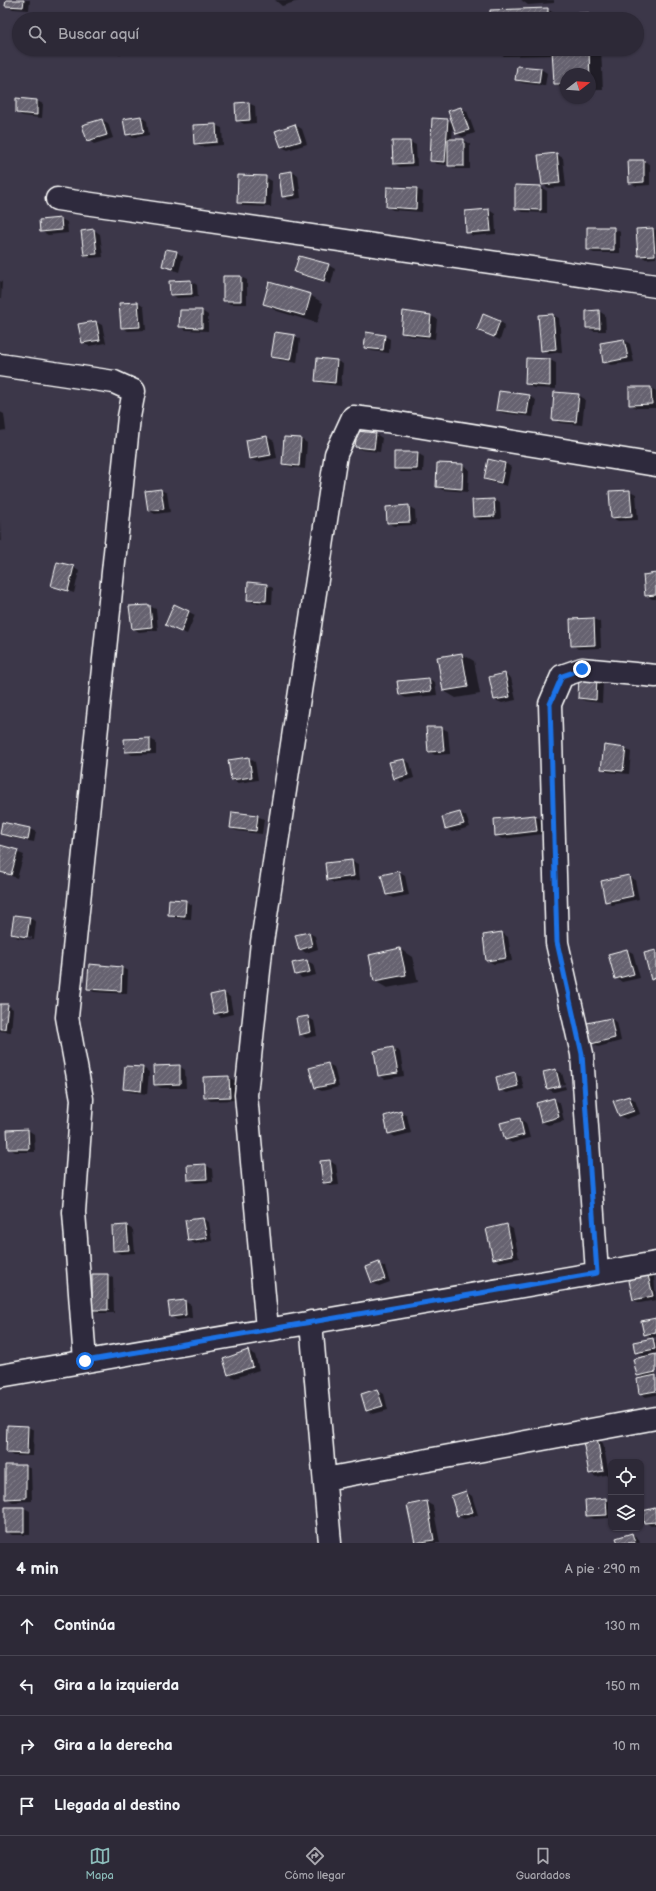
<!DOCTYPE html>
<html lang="es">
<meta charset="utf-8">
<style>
:root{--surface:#2d2937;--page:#393542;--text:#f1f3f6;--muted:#a7a6ad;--line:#484552;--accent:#8bbbb9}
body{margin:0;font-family:"Balsamiq Sans",sans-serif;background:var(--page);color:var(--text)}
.controls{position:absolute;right:12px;bottom:12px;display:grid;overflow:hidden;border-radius:8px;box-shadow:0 1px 3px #0004}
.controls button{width:36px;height:36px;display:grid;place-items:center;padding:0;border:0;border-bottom:1px solid var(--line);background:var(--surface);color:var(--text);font:20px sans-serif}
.compass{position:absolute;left:560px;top:68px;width:36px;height:36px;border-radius:50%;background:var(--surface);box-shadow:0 1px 3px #0004;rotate:73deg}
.stop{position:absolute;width:12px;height:12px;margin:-9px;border:3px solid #1a73e8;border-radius:50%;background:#fff}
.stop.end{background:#1a73e8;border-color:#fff;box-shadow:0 1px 4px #0008}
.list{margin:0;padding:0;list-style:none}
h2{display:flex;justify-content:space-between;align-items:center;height:52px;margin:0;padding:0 16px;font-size:17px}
h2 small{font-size:13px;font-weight:400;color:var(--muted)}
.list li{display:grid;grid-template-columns:26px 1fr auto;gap:12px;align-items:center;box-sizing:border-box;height:60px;padding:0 16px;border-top:1px solid var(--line)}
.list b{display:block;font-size:15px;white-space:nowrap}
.list em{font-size:13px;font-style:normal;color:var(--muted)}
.icon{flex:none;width:22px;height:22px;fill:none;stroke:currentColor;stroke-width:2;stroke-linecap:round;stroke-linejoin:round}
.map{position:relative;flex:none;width:656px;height:1543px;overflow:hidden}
.search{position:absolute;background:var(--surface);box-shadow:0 1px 3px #0004;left:12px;right:12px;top:12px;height:44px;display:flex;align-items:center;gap:10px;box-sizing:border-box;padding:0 14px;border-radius:22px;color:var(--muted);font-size:15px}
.sheet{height:292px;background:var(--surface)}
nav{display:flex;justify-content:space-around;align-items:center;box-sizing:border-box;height:56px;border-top:1px solid var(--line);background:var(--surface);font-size:11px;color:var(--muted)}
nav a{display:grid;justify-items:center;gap:2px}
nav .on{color:var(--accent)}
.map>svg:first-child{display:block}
.shadow{fill:#0007;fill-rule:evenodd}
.building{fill:url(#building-hatch);stroke:#fff}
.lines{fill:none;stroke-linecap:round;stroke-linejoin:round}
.minor-casing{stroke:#fff;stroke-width:25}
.minor{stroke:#2f2a3d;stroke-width:22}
.route{stroke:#1a73e8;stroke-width:5}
</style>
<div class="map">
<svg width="656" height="1543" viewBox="0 0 656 1543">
<defs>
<pattern id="building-hatch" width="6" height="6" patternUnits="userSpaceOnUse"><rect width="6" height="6" fill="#666270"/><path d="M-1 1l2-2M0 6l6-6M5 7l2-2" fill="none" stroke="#7d7a85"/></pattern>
</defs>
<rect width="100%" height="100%" fill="#3c3749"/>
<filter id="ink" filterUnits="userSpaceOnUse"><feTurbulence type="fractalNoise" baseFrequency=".025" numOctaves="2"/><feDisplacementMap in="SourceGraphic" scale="8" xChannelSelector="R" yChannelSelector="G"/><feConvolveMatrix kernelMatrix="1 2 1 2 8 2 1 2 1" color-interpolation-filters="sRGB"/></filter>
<g filter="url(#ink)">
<path class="shadow" d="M7 0H30L29 10 13 9 7 5Z
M275 0H297L298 1 282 6Z
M521 0H554V3L528 5Z
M547 9 557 15 588 14 597 19H491Z
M281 16 287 19H269Z
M102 49H121V54L108 53Z
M237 49H254L240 51Z
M261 49H280L267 52Z
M492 49H601L603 90H590V74H566V90L555 84 553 55 504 56Z
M541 69 547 73 545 86 522 83 516 80Z
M37 101 43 104 42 118 23 116 17 113Z
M248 103 255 106 256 123 244 124 237 120Z
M461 108 467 111 475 133 463 137 457 134 453 124 452 140H464L470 144V169H455L449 165 437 164 431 161 447 120 453 123Z
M141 117 147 121 149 135 133 138 127 134Z
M102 120 108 123 113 138 94 144 88 140 84 126Z
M215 125 222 128 223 145 201 147 195 143Z
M295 125 302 129 307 144 288 150 282 147Z
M393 142H410L416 145 417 166 400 167 394 164Z
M556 154 563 158 566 187 549 188 543 185Z
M644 161 650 164V185L636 186 630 182Z
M291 172 298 175 301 198 289 200 283 196Z
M265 177 272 181 271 207 244 206 238 203Z
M516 186 541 187 547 191V213L522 212 516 208Z
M416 189 423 192 422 212 393 210 387 207Z
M489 210 495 214 496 234 473 236 467 232 466 212Z
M61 219 67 222 68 233 48 235 41 231Z
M614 228 620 232V253H594L588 250Z
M653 229 656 230V258L646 259 639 255Z
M94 230 100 234 103 257 91 258 85 255Z
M176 252 183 256 179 272 163 266Z
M328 265 335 269 331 284 301 275 295 271Z
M224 277H241L247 280V304H230L224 300Z
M0 281 2 282 1 298H0Z
M191 281 197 285 198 297 177 298 171 294Z
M310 295 323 303 317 323 277 311 264 304Z
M138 303 144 307 146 330 128 331 122 327 120 304Z
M181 311H202L208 315V331L186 330 180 327Z
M599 311 605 315 606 331H594L587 328V312Z
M404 312 431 316 437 319 435 339 408 336 402 332Z
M553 315 559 318 562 352 548 354 542 350Z
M499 321 505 325 500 340 478 330Z
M96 322 102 325 106 343 89 346 83 343Z
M294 336 300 339 297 363 279 360 272 356Z
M384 336 390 339 389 353 372 351 365 347Z
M624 340 630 344 634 362 611 365 604 362Z
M527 359 550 360 556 363V389L533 388 526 384Z
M337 361 343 364 341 386 323 384 316 381Z
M630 388H651L656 391V408H636L630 404Z
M578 395 585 399 582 425 560 423 553 419Z
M529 396 536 400 533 417 503 413 497 410Z
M0 412 4 414 6 430 0 431Z
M376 434 382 438 380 452 362 450 356 447Z
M267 437 274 441 277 458 257 462 250 459 247 441Z
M301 439 307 443 305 469 290 467 283 464Z
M417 453 424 457 423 472H401L395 468Z
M505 463 511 467 507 486 491 482 485 479Z
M438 464 463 465 469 469 468 492 443 490 437 487Z
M161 490 167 493 170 512 155 514 148 510Z
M630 491 636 494 638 520 618 521 612 518Z
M494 500 500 503 501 519 480 520 474 517Z
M408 506 415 510 416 525 395 526 388 523Z
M0 520 1 543H0Z
M73 567 79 571 74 593 52 586Z
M656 574V599H652L646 595Z
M267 585 273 588 272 604 254 603 248 599Z
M149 606 156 609 158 630 139 632 133 628Z
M189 612 195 615 187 634 166 625Z
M594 619 600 622 601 648 578 649 572 645Z
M462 654 474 661 480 694 456 698 444 691Z
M505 674 511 678 516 700 502 703 495 700Z
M597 678 603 682 602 703 585 701 579 698Z
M429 679 435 682 437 695 406 698 400 695 398 682Z
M427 728H442L448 731 450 754 435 755 429 752Z
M150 739 156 742V754L132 755 126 751Z
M625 749 631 752 629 774 608 772 602 768Z
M249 758 255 762 258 780 238 783 232 780Z
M404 760 410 763 414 778 401 782 395 778Z
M460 813 466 816 470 827 452 832 446 828Z
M257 816 264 819 262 834 237 831 231 828Z
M534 816 541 819 543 834 502 839 496 835Z
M30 829 36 832 34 842 7 837 0 833Z
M0 846 24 855 17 878 0 872Z
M352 861 358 864 360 880 334 883 328 879Z
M398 872 405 876 409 895 393 898 387 895Z
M629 876 635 880 639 899 612 905 606 901Z
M185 901 192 905 191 919 176 918 169 914Z
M14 916 30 918 36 922 34 940 18 938 12 934ZM17 934 32 937V939L17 936Z
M309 933 315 936 318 949 306 953 300 949Z
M502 933 508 937 512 961 494 964 487 960 484 935Z
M400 949 412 957 418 982 387 988 375 981Z
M627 950 633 953 640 978 622 982 616 978Z
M307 961 313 964 316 975 302 978 296 974Z
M122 968 128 971 127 994 94 992 88 988Z
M224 993 230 997 233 1014 221 1017 215 1013Z
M0 1005H7L13 1009 11 1032 0 1031Z
M307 1017 314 1021 317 1036 306 1038 300 1034Z
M611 1019 617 1022 621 1041 598 1047 592 1043Z
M393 1048 400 1052 404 1076 385 1079 379 1075Z
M328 1064 334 1067 339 1087 322 1091 315 1088Z
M179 1066 185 1070 186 1088H161L155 1085Z
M143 1068 149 1072 147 1094 131 1092 124 1089Z
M556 1070 562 1073 565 1084 551 1087V1089L565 1086 566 1089 554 1092 548 1089Z
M515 1073 521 1076 524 1089 507 1093 500 1090Z
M229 1077 235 1081 236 1100 211 1101 205 1098Z
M628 1097 635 1100 640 1114 626 1119 620 1116Z
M554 1099 560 1103 564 1121 548 1125 542 1122Z
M400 1112 407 1116 411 1133 395 1137 389 1133Z
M520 1119 526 1123 530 1138 512 1143 505 1139Z
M28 1130 34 1134 35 1152H15L9 1148Z
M330 1161 336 1165 339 1185 330 1186 324 1182Z
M206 1165 212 1169 213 1182 196 1183 189 1180Z
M203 1219 209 1222 212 1241 195 1244 189 1240Z
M506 1225 513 1229 519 1258 500 1262 494 1258Z
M127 1226 133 1230 135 1253 121 1254 114 1251 113 1227Z
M379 1264 385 1267 390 1282 379 1286 373 1283Z
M647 1272 654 1276 656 1300 640 1303 634 1300Z
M107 1275 113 1278 114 1313H100L93 1310Z
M184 1301 191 1305 192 1318 177 1320 171 1316Z
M656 1319V1337L651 1338 645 1334Z
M652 1339 656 1341V1353L647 1355V1357L656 1355V1395L646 1397 640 1393 644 1379 638 1375 645 1357 636 1352Z
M248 1351 255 1355 259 1370 235 1378 229 1375Z
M377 1390 384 1394 388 1410 373 1414 367 1411 362 1395Z
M8 1426 28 1427 34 1430 33 1456H13L7 1452Z
M596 1439 603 1443 609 1474 596 1477 590 1473Z
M25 1466 31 1469 32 1501 13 1502 6 1498Z
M466 1492 472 1496 478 1515 464 1519 458 1516Z
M605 1499 611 1502V1518L593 1519 587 1516Z
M426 1502 433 1506 440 1543H416L408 1506Z
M24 1508 30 1511V1535H12L6 1531Z
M655 1509 656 1525 651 1526 645 1522Z
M632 1534 638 1538 640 1543H619Z"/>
<path class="building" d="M6 0H24L23 7 5 6Z
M548 8V19H490V10Z
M588 13V19H551V14Z
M552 49H589L590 83V74H566V84H554Z
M517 66 541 68 539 83 515 80Z
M16 98 37 100V115L16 113Z
M249 102 250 120 236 121 235 103Z
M461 107 469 130 456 134 448 111Z
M141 116 144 132 126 135 123 119Z
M432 118 448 119 445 162 430 161Z
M102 119 107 135 87 141 82 125Z
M216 124 217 142 194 144 193 125Z
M295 124 301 141 281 147 275 131Z
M448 139H464V166H448Z
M392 141H410L412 163 393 164Z
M557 153 560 183 542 185 538 155Z
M628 160H644V182L629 183Z
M292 171 295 195 282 197 279 173Z
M238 175 266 176 265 204 237 203Z
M515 185 541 186V210L515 209Z
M387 187 417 188 416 209 386 207Z
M489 209 491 231 466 233 465 211Z
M61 218 62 230 40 232 39 220Z
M587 227H614V250H587Z
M653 228 655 255 638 256 636 229Z
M94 229 97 254 84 255 81 231Z
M166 249 177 251 173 269 162 266Z
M299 256 329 264 324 281 294 272Z
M223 276H241V301H223Z
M191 280 192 294 170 295 169 281Z
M269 282 311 294 305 316 263 304Z
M138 302 140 327 121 328 119 303Z
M180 310H202V328L179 327Z
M599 310 600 328H586V311Z
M403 311 431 315 429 336 401 333Z
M483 314 500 321 494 337 477 330Z
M553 314 556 349 541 351 538 315Z
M96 321 100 340 82 343 78 324Z
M275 332 295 335 290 360 271 357Z
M366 332 385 335 383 350 364 348Z
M624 339 628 358 603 363 600 343Z
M317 358 337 360 335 383 315 381Z
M526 358 550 359V386L525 384Z
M629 387H651L652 404 629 405Z
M499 391 530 395 527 414 496 410Z
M554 392 579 394 576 422 552 420Z
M357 431 376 433 374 449 355 447Z
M267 436 271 455 249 459 246 440Z
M284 437 301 438 299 466 282 464Z
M394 452H418L417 469H394Z
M488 459 505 463 501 483 484 479Z
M437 463 463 464 462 489 436 487Z
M161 489 164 509 148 511 145 491Z
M630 490 632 516 611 518 609 491Z
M494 499 495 516 473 517 472 500Z
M409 505 410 522 387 523 386 507Z
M57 562 74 566 68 591 51 586Z
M656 573V595L645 596 643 575Z
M248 582 267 584 266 601 247 600Z
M174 604 189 611 181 632 165 625Z
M150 605 152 627 132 629 129 606Z
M594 618 595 645 571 646 570 619Z
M462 653 468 687 443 691 437 657Z
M505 673 510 697 494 700 489 677Z
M579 676 597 677 596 700 578 698Z
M429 678 431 691 399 695 397 681Z
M426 727H442L444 751 428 752Z
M150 738V751L125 752 124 739Z
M604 745 626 748 623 771 601 769Z
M249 757 252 777 231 780 228 760Z
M404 759 408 775 394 779 389 762Z
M232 812 258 815 256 831 230 828Z
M460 812 464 824 445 829 442 817Z
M535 815 537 831 495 836 494 819Z
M2 822 30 828 28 840 0 834Z
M0 845 18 850 11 875 0 872Z
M352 860 354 876 327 880 325 863Z
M399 871 403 892 386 895 381 875Z
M629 875 633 896 605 902 601 881Z
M169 899 186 900 185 916 168 915Z
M14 915 30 917 27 937 11 934Z
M309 932 312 946 299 950 295 935Z
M502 932 506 958 486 961 483 935Z
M400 948 406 975 374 981 369 955Z
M627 949 634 974 615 979 608 954Z
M656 950V978L651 980 644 953Z
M307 960 310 972 295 975 292 963Z
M89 964 122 967 121 991 87 989Z
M224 992 227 1011 214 1014 210 995Z
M0 1004H8L5 1029H0Z
M308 1016 311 1032 299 1035 296 1018Z
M611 1018 615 1038 591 1044 587 1023Z
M393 1047 398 1073 378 1076 374 1051Z
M328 1063 334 1084 315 1088 309 1068Z
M180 1065V1084L154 1085 153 1066Z
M125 1066 143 1067 141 1091 123 1089Z
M556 1069 560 1086 547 1089 543 1072Z
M515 1072 518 1086 499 1091 496 1077Z
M229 1076 230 1097 204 1098 203 1077Z
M629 1096 634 1111 619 1116 613 1101Z
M554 1098 559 1117 541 1122 536 1103Z
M401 1111 405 1130 388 1134 384 1116Z
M520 1118 524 1135 505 1140 500 1123Z
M28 1129 29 1149H8L7 1130Z
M330 1160 333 1182 323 1183 320 1161Z
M206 1164 207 1179 188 1180 187 1165Z
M203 1218 207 1238 188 1241 185 1220Z
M507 1224 513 1255 493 1259 486 1229Z
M127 1225 129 1250 113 1251 112 1226Z
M379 1262 385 1279 372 1283 366 1267Z
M647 1271 653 1296 633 1300 628 1276Z
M92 1274H108V1310H92Z
M185 1300 186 1315 170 1317 168 1302Z
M656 1318V1332L644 1335 641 1321Z
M653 1338 655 1349 635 1353 633 1342Z
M248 1350 253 1367 228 1375 223 1359Z
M656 1354V1372L637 1376 633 1359Z
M656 1375V1391L639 1394 637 1379Z
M377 1389 383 1406 366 1411 361 1394Z
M7 1425 28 1426 27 1454 6 1453Z
M597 1438 603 1471 589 1474 583 1441Z
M5 1465H26V1498L5 1499Z
M466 1491 473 1512 457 1516 451 1496Z
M606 1498 607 1515 586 1516 585 1500Z
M427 1501 434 1540 415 1543 407 1505Z
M5 1507H24V1532H5Z
M655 1508 656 1522 644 1523 642 1511Z
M632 1533 635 1543H618L616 1538Z"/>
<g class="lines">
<g class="minor-casing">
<path id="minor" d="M57 199 656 286
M0 365 114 382 134 391 129 417 67 1017 82 1099 74 1212 85 1361
M597 1273 582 1054 557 943 550 704 562 676 582 669 656 676
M311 1322 330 1543
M267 1329 246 1095 262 942 336 454 353 417 386 421 656 465
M0 1376 656 1263
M325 1479 656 1418"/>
</g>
<use href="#minor" class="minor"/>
</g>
</g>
<g class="lines" filter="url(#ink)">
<path class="route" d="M85 1361 597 1273 582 1054 557 942 550 704 562 676 582 669"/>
</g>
</svg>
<div class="controls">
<button><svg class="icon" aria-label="locate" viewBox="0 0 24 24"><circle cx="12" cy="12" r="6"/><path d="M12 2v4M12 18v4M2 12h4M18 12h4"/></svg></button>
<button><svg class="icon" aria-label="layers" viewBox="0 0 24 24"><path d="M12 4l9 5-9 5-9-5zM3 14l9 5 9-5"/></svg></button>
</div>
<svg class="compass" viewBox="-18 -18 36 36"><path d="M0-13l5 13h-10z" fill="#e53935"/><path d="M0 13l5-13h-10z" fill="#a7a6ad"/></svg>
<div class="stop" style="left:85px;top:1361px"></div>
<div class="stop end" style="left:582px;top:669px"></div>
<div class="search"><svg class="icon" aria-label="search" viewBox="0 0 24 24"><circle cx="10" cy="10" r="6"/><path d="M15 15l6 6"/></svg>Buscar aquí</div>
</div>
<section class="sheet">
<h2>4 min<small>A pie · 290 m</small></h2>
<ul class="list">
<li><svg class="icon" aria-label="ahead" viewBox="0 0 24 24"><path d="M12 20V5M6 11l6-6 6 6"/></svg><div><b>Continúa</b></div><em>130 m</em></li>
<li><svg class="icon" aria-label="left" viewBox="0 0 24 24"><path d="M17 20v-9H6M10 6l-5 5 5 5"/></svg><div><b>Gira a la izquierda</b></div><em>150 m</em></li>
<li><svg class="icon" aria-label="right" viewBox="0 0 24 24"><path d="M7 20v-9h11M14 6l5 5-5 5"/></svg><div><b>Gira a la derecha</b></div><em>10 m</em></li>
<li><svg class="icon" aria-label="arrive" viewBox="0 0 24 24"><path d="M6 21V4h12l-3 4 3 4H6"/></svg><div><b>Llegada al destino</b></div></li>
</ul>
</section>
<nav>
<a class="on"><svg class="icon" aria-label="map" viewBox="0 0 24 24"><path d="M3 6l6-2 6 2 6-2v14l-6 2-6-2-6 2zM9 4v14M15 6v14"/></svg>Mapa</a>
<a><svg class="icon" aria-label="directions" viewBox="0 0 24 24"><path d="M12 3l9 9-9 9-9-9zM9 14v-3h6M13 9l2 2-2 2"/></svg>Cómo llegar</a>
<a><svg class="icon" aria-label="saved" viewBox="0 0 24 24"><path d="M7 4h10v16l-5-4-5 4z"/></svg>Guardados</a>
</nav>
